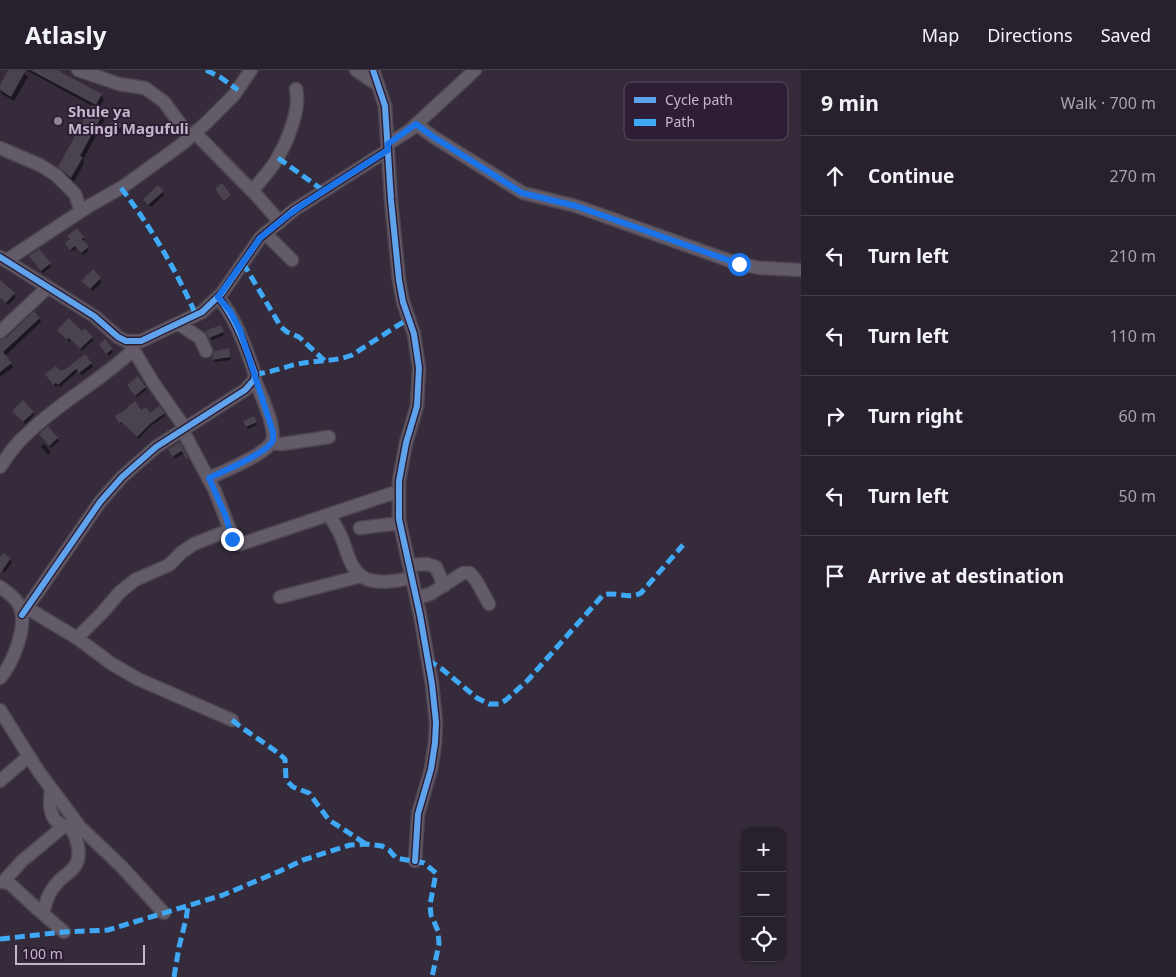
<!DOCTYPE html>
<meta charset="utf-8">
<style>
:root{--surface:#28202c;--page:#342d38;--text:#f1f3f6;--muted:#a5a3a9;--line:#443e48}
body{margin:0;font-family:"Noto Sans",sans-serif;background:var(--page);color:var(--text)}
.controls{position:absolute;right:15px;bottom:15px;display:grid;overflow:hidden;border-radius:10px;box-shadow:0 1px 4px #0004}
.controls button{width:45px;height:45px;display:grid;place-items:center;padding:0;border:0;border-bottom:1px solid var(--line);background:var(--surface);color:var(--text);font:25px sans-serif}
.scale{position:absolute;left:15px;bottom:12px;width:130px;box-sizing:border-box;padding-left:5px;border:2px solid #c4b6ca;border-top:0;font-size:14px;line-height:18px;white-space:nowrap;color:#c4b6ca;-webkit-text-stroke:4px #2d1e35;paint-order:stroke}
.stop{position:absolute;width:15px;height:15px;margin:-11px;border:4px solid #1a73e8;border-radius:50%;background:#fff}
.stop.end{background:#1a73e8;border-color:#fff;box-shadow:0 1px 5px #0008}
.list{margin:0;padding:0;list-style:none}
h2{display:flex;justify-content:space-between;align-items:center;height:65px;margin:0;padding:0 20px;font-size:21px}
h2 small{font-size:16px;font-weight:400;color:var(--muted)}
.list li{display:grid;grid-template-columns:32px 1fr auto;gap:15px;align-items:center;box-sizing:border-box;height:80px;padding:0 20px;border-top:1px solid var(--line)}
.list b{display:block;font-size:19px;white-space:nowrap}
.list em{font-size:16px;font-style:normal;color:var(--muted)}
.icon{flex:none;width:28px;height:28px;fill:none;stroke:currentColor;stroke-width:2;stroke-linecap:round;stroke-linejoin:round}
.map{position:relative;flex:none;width:801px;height:907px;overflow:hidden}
header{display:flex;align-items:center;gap:30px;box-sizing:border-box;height:70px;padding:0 25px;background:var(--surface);border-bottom:1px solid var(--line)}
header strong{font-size:24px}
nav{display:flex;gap:28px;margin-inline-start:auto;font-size:18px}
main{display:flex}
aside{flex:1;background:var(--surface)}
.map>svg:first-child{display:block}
.shadow{fill:#0007}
.building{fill:#4a424e}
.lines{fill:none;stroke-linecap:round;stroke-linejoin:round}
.minor-casing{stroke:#4d4651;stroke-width:15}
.minor{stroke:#635c68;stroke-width:12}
.quiet{stroke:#3fa9f5;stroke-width:5;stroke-dasharray:10 5;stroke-linecap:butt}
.cycleway-casing{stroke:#2d1e35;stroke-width:9}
.cycleway{stroke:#60a3ed;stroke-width:6}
.route{stroke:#1a73e8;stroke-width:6}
.poi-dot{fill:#928598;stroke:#2d1e35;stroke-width:2}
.labels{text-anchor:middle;stroke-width:4;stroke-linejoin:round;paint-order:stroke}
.poi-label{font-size:15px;font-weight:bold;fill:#c4b6ca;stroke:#2d1e35;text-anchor:start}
.key{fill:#2d1e35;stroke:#5a4c62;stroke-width:1}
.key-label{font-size:14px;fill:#c4b6ca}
</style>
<header>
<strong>Atlasly</strong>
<nav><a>Map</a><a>Directions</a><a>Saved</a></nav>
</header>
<main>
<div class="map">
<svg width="801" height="907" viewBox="0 0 801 907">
<rect width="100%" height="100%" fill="#352b3a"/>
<path class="shadow" d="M10 0H21L28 7 14 31 2 24 0 20Z
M26 0H55L101 25 104 30 98 40 103 43 106 47 83 90 84 93 74 112 62 102 60 97 92 36Z
M121 57 122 60 116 65 111 59Z
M163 122 164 125 151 137 146 132Z
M77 160 83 168 85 170 83 171 89 180 83 185 77 178 72 181 67 176Z
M32 190 50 194 51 197 43 203Z
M93 201 102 212 93 221 84 214Z
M2 213 16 227 8 235 0 228V216Z
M39 248 41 252 5 286 13 297 0 307V272Z
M222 259 224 265 212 270 207 262Z
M61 263H82L92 267 93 270 82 281 71 270 69 272Z
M102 277 112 280 113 282 109 286Z
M228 280 231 290 215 292 213 287 215 282Z
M85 285 93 297 82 305 78 301 60 317 58 315 56 317 47 304 63 302Z
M145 317 146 320 137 327 130 318Z
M159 338 165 346 151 356 138 369 123 353 121 354 117 347 141 342 149 344Z
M33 343 34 345 25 354 15 344Z
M254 347 257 355 248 359 244 352Z
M42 367 57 368 59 371 51 378Z
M179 373 184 383 175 389 170 379Z
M44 374 51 382 48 385 41 377Z
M10 489 12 492 5 502 0 499V490Z"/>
<path class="building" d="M8 0H26L11 27 0 20V15Z
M30 0H57L102 24 96 35Z
M92 35 104 42 80 86 83 87 71 108 58 97Z
M116 49 122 56 114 63 108 55Z
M222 113 231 125 224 131 215 119Z
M158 115 164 121 148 135 143 129Z
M77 158 84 167 82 169 89 177 81 183 75 176 70 180 65 173 70 169 67 166Z
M39 179 51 193 41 201 29 186Z
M93 199 101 208 90 219 81 211Z
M0 210 15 223 6 233 0 228Z
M34 241 40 248 3 282 12 293 0 302V270L6 268Z
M69 248 82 261 84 258 93 267 80 279 69 268 67 270 57 260Z
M221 255 224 262 209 268 205 261Z
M105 269 113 279 106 284 99 274Z
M229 278 230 287 212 290 214 281Z
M85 284 92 293 79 303 76 299 58 315 56 313 53 315 45 304 56 296 60 301 62 299 63 301Z
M138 306 146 317 135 326 127 315Z
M23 330 34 342 23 352 12 341Z
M135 331 141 340 146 337 150 343 159 336 165 343 150 354 137 367 121 352 119 353 115 346 128 338 127 337Z
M254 346 257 352 246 357 243 351Z
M48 356 58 368 49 376 39 364Z
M180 372 188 388 186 389 182 381 172 387 168 379Z
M3 483 11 488 0 504V487Z"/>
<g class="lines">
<g class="minor-casing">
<path id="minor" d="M78 0 119 14 145 18 152 23 164 32 190 67
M356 0 378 15
M373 0 385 36 391 130 399 210 403 232 414 264 419 298 417 336 406 373 399 411V449L420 545 432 614 436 652 435 673 431 699 418 744 415 791
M416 54 432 66 523 123 576 136 739 194 760 198 801 200
M195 63 258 127 280 152
M388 74 410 60 475 0
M0 78 40 95 56 105 75 124 81 141
M252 121C261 110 272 99 278 87 288 70 301 38 296 19
M265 163 292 190
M0 187 94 246 118 267 126 271H141L202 242 222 223 260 168 294 140 388 80
M7 190 89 136 124 116 182 74 204 55 234 25 251 0
M179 254 200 268 206 281
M0 262 48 217
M130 274 154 314 185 358
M182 359 215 421 235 473 241 474 250 471 399 421
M271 373 282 374 329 367
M0 397C8 385 16 373 27 364 59 332 101 311 133 280
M209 408C222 402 267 384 272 371 277 359 259 320 254 308
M329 445C332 450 336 456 339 462 348 478 348 503 369 510 383 514 399 510 412 508
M360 458 400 453
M410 495 427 494 436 497 444 516
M0 517C7 522 15 527 19 535 29 554 13 593 0 608
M280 527 361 506
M417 528 430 524 463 503H470L477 512 489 534
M27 538 77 568 112 594 138 609 232 650
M22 545 100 432 122 407 156 377 245 320 254 310 255 304C245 276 237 250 218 227
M77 568 102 543 120 522 135 510 169 495 182 482 194 474 229 460
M0 640 39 702 80 757 121 796 164 843
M0 711 29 686
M0 812 9 813C27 830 45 846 64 862
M3 812 22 791 64 756
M43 843C46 831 49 821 58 812 65 804 76 800 78 789 80 780 76 761 68 757 64 755 60 755 57 752 48 744 50 729 51 719"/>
</g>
<use href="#minor" class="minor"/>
<path class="quiet" d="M206 0 220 7 238 20
M278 88 324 121
M121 118C151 157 176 200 196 245
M243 193 281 257 287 262 299 267 325 291
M255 304C270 303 283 297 298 294 316 290 335 292 352 285L408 249
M428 590 442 599 477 628 489 634H499L506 630 528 610 603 525C616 521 628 530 641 523L683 475
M232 650C249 664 268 674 285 689L286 709 289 713 293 717 309 723 329 750 366 774
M0 869 64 862 108 860 223 825 280 801 303 790 350 775 366 774 382 776 389 780 396 788 424 793 436 803 430 835 431 845 438 861 439 874 432 907
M174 907 179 877 186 849 188 836"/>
<g class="cycleway-casing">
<path id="cycleway" d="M373 0 385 36 391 130 399 210 403 232 414 264 419 298 417 336 406 373 399 411V449L420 545 432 614 436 652 435 673 431 699 418 744 415 791
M0 187 94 246 118 267 126 271H141L202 242 222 223 260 168 294 140 388 80
M22 545 100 432 122 407 156 377 245 320 254 310 255 304C245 276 237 250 218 227"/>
</g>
<use href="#cycleway" class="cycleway"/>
</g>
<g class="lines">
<path class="route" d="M232 469 226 447 209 408C222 402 268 383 273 370 273 370 273 363 273 362L240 260 230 241 218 227 260 168C299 134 344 108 388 80V74L416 54 432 66 522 123 576 136 739 194"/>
</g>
<circle class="poi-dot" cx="58" cy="51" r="5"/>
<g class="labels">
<g class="poi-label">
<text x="68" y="47">Shule ya<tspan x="68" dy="17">Msingi Magufuli</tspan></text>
</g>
</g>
<rect x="624" y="12" width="164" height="58" rx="8" class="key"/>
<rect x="634" y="27" width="22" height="6" fill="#60a3ed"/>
<rect x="634" y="49" width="22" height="7" fill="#3fa9f5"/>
<g class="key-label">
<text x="665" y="35">Cycle path</text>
<text x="665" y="57">Path</text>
</g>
</svg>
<div class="controls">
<button>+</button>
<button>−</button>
<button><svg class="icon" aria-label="locate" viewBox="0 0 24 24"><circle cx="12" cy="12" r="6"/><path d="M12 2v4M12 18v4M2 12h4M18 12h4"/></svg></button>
</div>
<div class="scale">100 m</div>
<div class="stop" style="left:739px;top:194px"></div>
<div class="stop end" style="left:232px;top:469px"></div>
</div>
<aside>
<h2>9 min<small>Walk · 700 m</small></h2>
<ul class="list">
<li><svg class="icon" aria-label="ahead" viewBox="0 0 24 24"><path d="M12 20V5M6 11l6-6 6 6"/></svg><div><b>Continue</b></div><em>270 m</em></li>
<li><svg class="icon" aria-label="left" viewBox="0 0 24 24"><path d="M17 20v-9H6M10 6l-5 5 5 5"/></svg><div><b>Turn left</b></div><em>210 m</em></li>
<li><svg class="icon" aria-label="left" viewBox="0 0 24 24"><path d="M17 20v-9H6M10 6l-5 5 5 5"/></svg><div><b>Turn left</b></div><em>110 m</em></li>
<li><svg class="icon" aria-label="right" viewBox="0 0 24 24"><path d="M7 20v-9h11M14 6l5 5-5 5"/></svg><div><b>Turn right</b></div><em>60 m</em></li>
<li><svg class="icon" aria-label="left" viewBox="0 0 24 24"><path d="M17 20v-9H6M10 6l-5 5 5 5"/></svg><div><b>Turn left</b></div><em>50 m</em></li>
<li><svg class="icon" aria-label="arrive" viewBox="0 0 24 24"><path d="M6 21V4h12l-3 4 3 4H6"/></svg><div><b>Arrive at destination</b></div></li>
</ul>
</aside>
</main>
